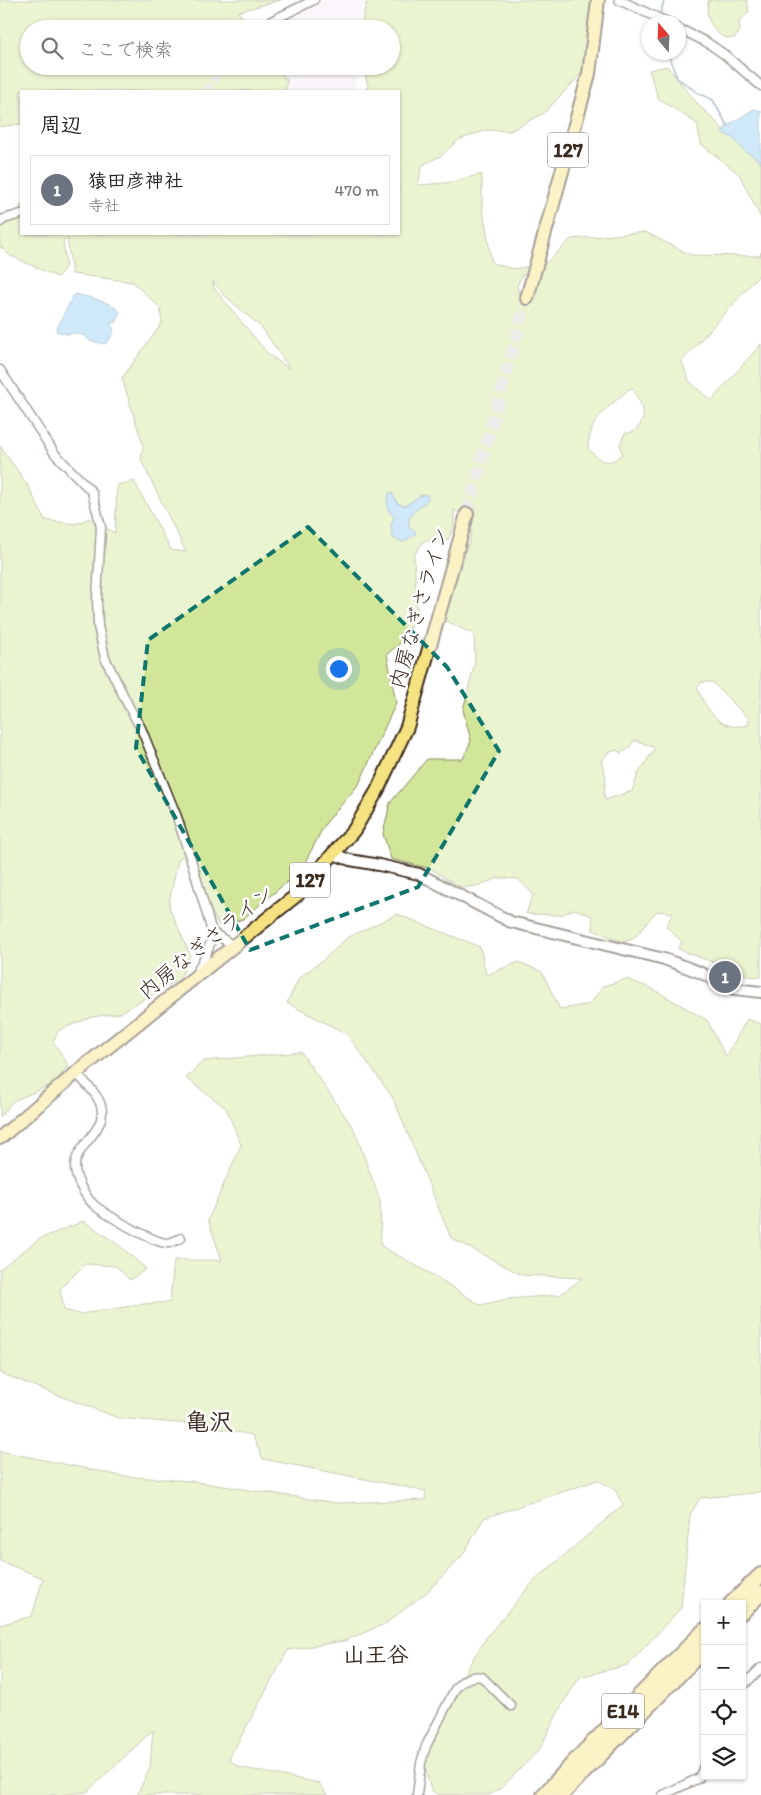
<!DOCTYPE html>
<html lang="ja">
<meta charset="utf-8">
<style>
:root{--surface:#fff;--page:#f2f2f2;--text:#222;--muted:#767676;--line:#e0e0e0;--accent:#2563eb}
body{margin:0;font-family:Itim,"Klee One",sans-serif;background:var(--page);color:var(--text)}
.controls{position:absolute;right:15px;bottom:15px;display:grid;overflow:hidden;border-radius:0px;box-shadow:0 1px 4px #0004}
.controls button{width:45px;height:45px;display:grid;place-items:center;padding:0;border:0;border-bottom:1px solid var(--line);background:var(--surface);color:var(--text);font:25px sans-serif}
.compass{position:absolute;left:641px;top:15px;width:45px;height:45px;border-radius:50%;background:var(--surface);box-shadow:0 1px 4px #0004;rotate:341deg}
.you{position:absolute;left:338px;top:668px;width:18px;height:18px;margin:-12px;border:4px solid #fff;border-radius:50%;background:#1a73e8;box-shadow:0 0 0 8px #1a73e833}
.badge{display:grid;place-items:center;width:32px;height:32px;border-radius:50%;background:var(--accent);color:#fff;font-size:16px;font-weight:700}
.pin{position:absolute;translate:-50% -50%;border:2px solid #fff;box-shadow:0 1px 5px #0006}
.list{margin:0;padding:0;list-style:none}
h2{display:flex;justify-content:space-between;align-items:center;height:65px;margin:0;padding:0 20px;font-size:21px}
h2 small{font-size:16px;font-weight:400;color:var(--muted)}
.list li{display:grid;grid-template-columns:32px 1fr auto;gap:15px;align-items:center;box-sizing:border-box;height:70px;margin:0 10px 10px;padding:0 10px;border:1px solid var(--line);border-radius:0px}
.list b{display:block;font-size:19px;white-space:nowrap}
.list p{margin:0;font-size:16px;white-space:nowrap;color:var(--muted)}
.list em{font-size:16px;font-style:normal;color:var(--muted)}
.icon{flex:none;width:28px;height:28px;fill:none;stroke:currentColor;stroke-width:2;stroke-linecap:round;stroke-linejoin:round}
.map{position:relative;flex:none;width:761px;height:1795px;overflow:hidden}
.search{position:absolute;background:var(--surface);box-shadow:0 1px 4px #0004;left:20px;top:20px;width:380px;height:55px;display:flex;align-items:center;gap:12px;box-sizing:border-box;padding:0 18px;border-radius:28px;color:var(--muted);font-size:19px}
.panel{position:absolute;background:var(--surface);box-shadow:0 1px 4px #0004;left:20px;top:90px;width:380px;height:145px;border-radius:0px}
.map>svg:first-child{display:block}
.built{fill:#f6eaf5}
.green{fill:#d2e69a;stroke:#86885c;fill-rule:evenodd}
.water{fill:#95cff5;stroke:#718d9f}
.lines{fill:none;stroke-linecap:round;stroke-linejoin:round}
.stream{stroke:#718d9f;stroke-width:2}
.minor-tunnel{stroke:#d8d4d2;stroke-width:8;stroke-dasharray:8 4;stroke-linecap:butt}
.trunk-tunnel{stroke:#d8d4d2;stroke-width:12;stroke-dasharray:12 6;stroke-linecap:butt}
.minor-casing{stroke:#3b2a1e;stroke-width:11}
.tertiary-casing{stroke:#3b2a1e;stroke-width:14}
.trunk-casing{stroke:#3b2a1e;stroke-width:16}
.motorway-casing{stroke:#3b2a1e;stroke-width:18}
.minor{stroke:#fff;stroke-width:8}
.tertiary{stroke:#fff;stroke-width:10}
.trunk{stroke:#f5e382;stroke-width:12}
.motorway{stroke:#f5e382;stroke-width:14}
.marked{fill:none;stroke:#0f766e;stroke-width:4;stroke-dasharray:10 6;stroke-linejoin:round}
.labels{text-anchor:middle;stroke-width:5;stroke-linejoin:round;paint-order:stroke}
.shield{fill:#fff;stroke:#766a62;stroke-width:1}
.shield-label{font-size:20px;font-weight:bold;fill:#3b2a1e}
.street-label{font-size:21px;fill:#3b2a1e;stroke:#fff}
.neighbourhood-label{font-size:22px;font-weight:bold;fill:#3b2a1e;stroke:#fff}
.quarter-label{font-size:24px;font-weight:bold;fill:#3b2a1e;stroke:#fff}
</style>
<div class="map">
<svg width="761" height="1795" viewBox="0 0 761 1795">
<rect width="100%" height="100%" fill="#fff"/>
<filter id="ink" filterUnits="userSpaceOnUse"><feTurbulence type="fractalNoise" baseFrequency=".02" numOctaves="2"/><feDisplacementMap in="SourceGraphic" scale="10" xChannelSelector="R" yChannelSelector="G"/><feConvolveMatrix kernelMatrix="1 2 1 2 8 2 1 2 1" color-interpolation-filters="sRGB"/></filter>
<g filter="url(#ink)">
<path class="built" d="M325 0H366L363 3 356 29H269L272 25 307 12Z
M284 66H360L354 91H285L287 79 283 77Z"/>
<path class="green" d="M0 0H281L237 12 257 29H29V66H284L283 77 287 79 285 91H21V124L0 127Z
M371 0H592L585 70 544 113 510 131 487 130 458 140 441 156 422 165 418 185 446 183 482 174V205L492 263 513 269 530 266 529 274 522 275 517 286 519 294 530 297 540 269 571 239 645 232 691 255 760 256 761 252V273L682 361 689 381 711 401 761 344V977L749 976 678 949 682 942 666 926 673 913 660 911 656 912 633 939 623 942 593 930 592 916 575 909 561 915 526 914 533 894 518 879 499 878 476 886 462 888 431 869 391 859 383 834 390 803 427 759H463L471 741 463 710 475 663 474 634 441 619 470 540 474 515 462 514 454 510V526L448 540 424 541 414 555 417 611 407 638 387 654 396 703 359 784 325 824 301 870 243 919 219 926 190 868 182 856 178 860 169 902 170 909 190 955 180 979 120 1013 92 1017 59 1030 53 1041 68 1065 56 1083 13 1101 0 1117V446L27 484 45 520 75 524 90 518 115 533 117 485 134 481 171 550 186 552 141 460 143 445 122 378 162 323 160 308 133 282 72 274 67 238 63 240 66 267 57 277 9 255 0 246V228L18 212 21 205V234H399V91H365L368 86 363 66H391V29H360L366 4ZM213 281 223 294 262 328 290 369 268 354 214 288ZM633 388C638 403 650 410 639 426 634 432 632 433 625 433L620 444 622 454C607 468 600 461 588 448 590 416 608 409 629 389ZM392 493 397 503 405 506 424 494 425 503C417 509 406 516 409 527L415 531 391 524 394 519 388 496ZM702 682H712L749 719 748 725C719 732 708 711 697 688ZM635 740 655 748 638 774 632 791 605 800 604 794 606 776 601 761 608 753 616 750 621 753 628 749Z
M709 0H747L749 12 739 22 740 31 735 38C716 42 702 16 709 0Z
M667 66 697 103 723 129 761 159V218L739 174 701 144 697 124 658 98 649 70Z
M397 914 480 947 486 975 519 962 542 972 560 1009 590 1004 603 986 626 979 651 988 707 1020 726 1057 747 1019 761 1024V1491L755 1493 700 1498 690 1515 681 1608 628 1665 580 1677 563 1703 539 1750 501 1788 489 1795H439L431 1790 422 1758 437 1717 488 1635 534 1581 623 1505 615 1490 598 1480 484 1518 462 1556 427 1592 385 1624 344 1641 288 1650 229 1759 238 1767 319 1783 327 1795H137L150 1767 153 1730 87 1792 60 1795H0V1625L32 1616 43 1578 0 1561V1451L122 1476 190 1481 336 1503 425 1500 426 1491 263 1459 252 1435 202 1425 118 1418 0 1373V1269L39 1239 84 1221 120 1246 146 1269 130 1280 116 1266 85 1264 60 1289 64 1310 80 1314 144 1304 170 1302 174 1260H222L208 1220 241 1145 226 1108 186 1078 203 1061 301 1052 354 1129 380 1200 381 1246 438 1278 480 1305 508 1299 560 1295 582 1278 522 1275 451 1238 393 1098 347 1034 287 1003 299 978 323 960 347 938Z"/>
<path class="water" d="M754 109 761 111V164C757 157 751 155 745 151 734 141 738 139 722 133L727 126Z
M76 294C88 297 113 302 120 312L116 322 111 323 114 331 110 339 105 344 90 341 85 336 76 333 66 334 56 331 72 297Z
M389 493H392L397 503 405 506 420 496 427 494 428 499C421 508 406 513 409 527L415 531 416 534 403 542 393 538C391 532 389 524 394 519L393 515C385 511 387 501 389 493Z"/>
<g class="lines">
<path class="stream" d="M661 12 664 0
M667 52 677 78 698 93 713 100 728 127"/>
<path class="minor-tunnel" d="M206 91 224 66"/>
<path class="trunk-tunnel" d="M467 514 527 298"/>
<g class="minor-casing">
<path id="minor" d="M619 0 667 22
M261 26 314 0
M678 28 708 43 725 55 761 86
M0 222 4 219 21 214
M0 370 55 454 92 492 101 527 97 599 98 626 105 658 130 709 141 728 177 817 192 863 212 932 234 946
M197 972C203 960 212 946 212 932
M76 1073C85 1083 103 1098 102 1113 101 1134 75 1147 75 1167 75 1179 85 1196 93 1204 103 1213 154 1243 167 1243 172 1243 176 1240 181 1238
M742 1687 761 1668
M417 1795 421 1763 426 1746 455 1689C462 1680 470 1675 482 1677L511 1706
M663 1795 699 1778 705 1764"/>
</g>
<g class="tertiary-casing">
<path id="tertiary" d="M333 854 350 860 379 865 419 874 511 922 664 959 699 972 734 989 761 992"/>
</g>
<g class="trunk-casing">
<path id="trunk" d="M527 298 589 74 598 0
M0 1138 76 1073 298 894 354 830 377 791 407 727 467 514"/>
</g>
<g class="motorway-casing">
<path id="motorway" d="M731 1604 761 1575
M742 1612 761 1593
M544 1795 580 1756 705 1630
M561 1795 705 1648"/>
</g>
<use href="#minor" class="minor"/>
<use href="#tertiary" class="tertiary"/>
<use href="#trunk" class="trunk"/>
<use href="#motorway" class="motorway"/>
</g>
</g>
<path d="M0 0H761V1795H0ZM308 527 447 667 499 751 418 887 250 950 136 748 148 640Z" fill="#fff" fill-opacity=".55" fill-rule="evenodd"/>
<path class="marked" d="M308 527 447 667 499 751 418 887 250 950 136 748 148 640Z"/>
<g class="labels">
<g class="shield">
<rect x="548" y="132.5" width="40" height="35" rx="4"/>
<rect x="290" y="862.5" width="40" height="35" rx="4"/>
<rect x="602" y="1693.5" width="42" height="35" rx="4"/>
</g>
<g class="shield-label">
<text x="568" y="157">127</text>
<text x="310" y="887">127</text>
<text x="623" y="1718">E14</text>
</g>
<g class="street-label">
<text transform="translate(419 608) rotate(-74)" y="7">内房なぎさライン</text>
<text transform="translate(206 942) rotate(-39)" y="7">内房なぎさライン</text>
</g>
<g class="neighbourhood-label">
<text x="376" y="1662">山王谷</text>
</g>
<g class="quarter-label">
<text x="209" y="1430">亀沢</text>
</g>
</g>
</svg>
<div class="controls">
<button>+</button>
<button>−</button>
<button><svg class="icon" aria-label="locate" viewBox="0 0 24 24"><circle cx="12" cy="12" r="6"/><path d="M12 2v4M12 18v4M2 12h4M18 12h4"/></svg></button>
<button><svg class="icon" aria-label="layers" viewBox="0 0 24 24"><path d="M12 4l9 5-9 5-9-5zM3 14l9 5 9-5"/></svg></button>
</div>
<svg class="compass" viewBox="-18 -18 36 36"><path d="M0-13l5 13h-10z" fill="#e53935"/><path d="M0 13l5-13h-10z" fill="#767676"/></svg>
<div class="you"></div>
<div class="pin badge" style="left:725px;top:977px;background:#6b7280">1</div>
<div class="search"><svg class="icon" aria-label="search" viewBox="0 0 24 24"><circle cx="10" cy="10" r="6"/><path d="M15 15l6 6"/></svg>ここで検索</div>
<section class="panel">
<h2>周辺<small></small></h2>
<ul class="list">
<li><span class="badge" style="background:#6b7280">1</span><div><b>猿田彦神社</b><p>寺社</p></div><em>470 m</em></li>
</ul>
</section>
</div>
